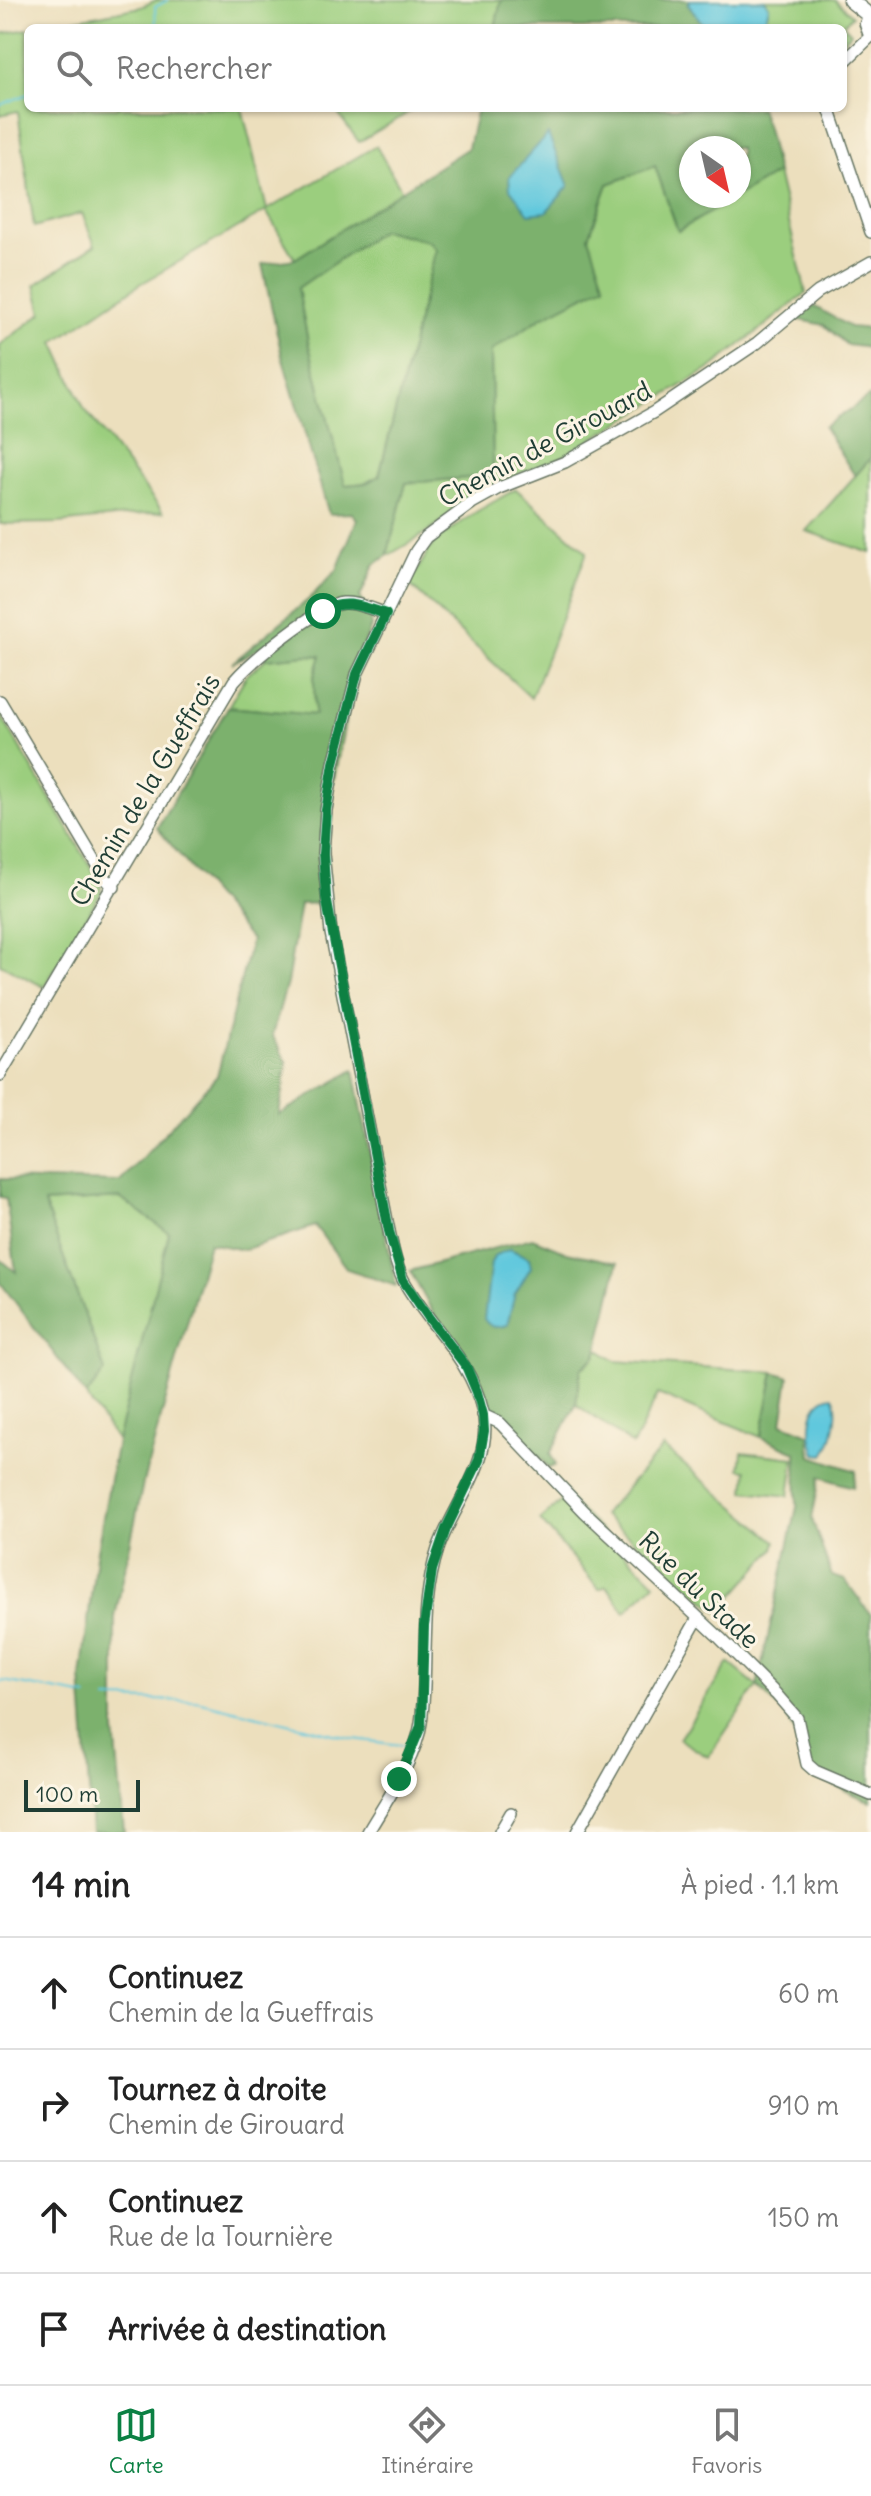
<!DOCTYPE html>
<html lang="fr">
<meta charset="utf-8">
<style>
:root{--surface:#fff;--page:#f6f6f6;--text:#222;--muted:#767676;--line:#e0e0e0;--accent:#0b8043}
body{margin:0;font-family:Delius,sans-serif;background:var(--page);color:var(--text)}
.compass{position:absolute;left:679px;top:136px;width:72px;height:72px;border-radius:50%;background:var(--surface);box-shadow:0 2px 6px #0004;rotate:146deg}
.scale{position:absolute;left:24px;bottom:20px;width:116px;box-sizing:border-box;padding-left:8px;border:4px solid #1f3d34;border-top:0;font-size:22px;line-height:28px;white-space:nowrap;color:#1f3d34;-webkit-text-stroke:6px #fcf5e5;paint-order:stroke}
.stop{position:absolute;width:24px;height:24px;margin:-18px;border:6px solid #0b8043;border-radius:50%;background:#fff}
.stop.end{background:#0b8043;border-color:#fff;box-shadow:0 2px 8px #0008}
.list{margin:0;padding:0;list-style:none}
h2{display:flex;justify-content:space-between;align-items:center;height:104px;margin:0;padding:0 32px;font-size:34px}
h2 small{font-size:26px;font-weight:400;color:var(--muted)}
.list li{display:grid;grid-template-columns:52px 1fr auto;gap:24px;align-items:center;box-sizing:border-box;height:112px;padding:0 32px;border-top:2px solid var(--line)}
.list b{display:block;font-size:30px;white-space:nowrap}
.list p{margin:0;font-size:26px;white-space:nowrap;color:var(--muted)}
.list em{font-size:26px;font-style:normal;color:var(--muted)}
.icon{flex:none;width:44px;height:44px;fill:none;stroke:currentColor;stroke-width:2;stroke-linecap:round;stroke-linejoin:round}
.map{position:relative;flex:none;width:871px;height:1832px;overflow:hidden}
.search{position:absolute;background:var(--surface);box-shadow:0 2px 6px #0004;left:24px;right:24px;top:24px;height:88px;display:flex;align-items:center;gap:20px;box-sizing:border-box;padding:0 28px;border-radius:12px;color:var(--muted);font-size:30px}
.sheet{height:552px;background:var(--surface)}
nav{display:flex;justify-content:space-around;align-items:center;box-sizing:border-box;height:112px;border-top:2px solid var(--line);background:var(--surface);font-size:22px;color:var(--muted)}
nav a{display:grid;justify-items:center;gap:4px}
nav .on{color:var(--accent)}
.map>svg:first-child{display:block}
.green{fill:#9bce7e;stroke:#5d8659;stroke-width:2}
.forest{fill:#7cb16d;stroke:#4e7750;stroke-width:2;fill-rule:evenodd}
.water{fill:#60c8dd;stroke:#408288;stroke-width:2}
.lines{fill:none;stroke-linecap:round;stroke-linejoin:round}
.stream{stroke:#60c8dd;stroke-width:2}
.minor-casing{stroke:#677664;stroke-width:14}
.major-casing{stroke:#677664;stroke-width:17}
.minor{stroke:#fff;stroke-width:11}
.major{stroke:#fff;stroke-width:14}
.route{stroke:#0b8043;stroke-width:10}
.labels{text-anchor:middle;stroke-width:6;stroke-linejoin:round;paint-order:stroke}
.street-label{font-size:26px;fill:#1f3d34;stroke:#fcf5e5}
</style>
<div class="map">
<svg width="871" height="1832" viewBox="0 0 871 1832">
<rect width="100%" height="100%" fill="#fcf5e5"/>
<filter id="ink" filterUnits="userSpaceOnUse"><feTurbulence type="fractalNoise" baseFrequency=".0125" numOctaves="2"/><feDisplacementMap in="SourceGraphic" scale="16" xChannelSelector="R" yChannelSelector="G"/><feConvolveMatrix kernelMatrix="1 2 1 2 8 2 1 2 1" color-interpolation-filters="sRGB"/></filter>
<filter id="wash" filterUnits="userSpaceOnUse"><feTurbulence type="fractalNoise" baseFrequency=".006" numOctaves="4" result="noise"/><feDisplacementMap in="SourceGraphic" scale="32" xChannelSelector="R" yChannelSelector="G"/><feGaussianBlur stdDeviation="1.8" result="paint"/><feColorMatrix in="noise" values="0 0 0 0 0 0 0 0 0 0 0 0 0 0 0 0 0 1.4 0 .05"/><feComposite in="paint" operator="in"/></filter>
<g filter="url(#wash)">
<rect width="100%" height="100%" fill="#ecdfbd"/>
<path class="green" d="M156 0H501L495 28H32L141 7Z
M765 0H835L852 16 843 25 851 33 843 41V28H763L769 7Z
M28 29V108H242L267 210 376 146 402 191 295 259 266 211 139 285 54 342 84 408 163 512 58 523 0 524V345L42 313 35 285 95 245 82 213 34 227 18 111 0 115V34Z
M334 108H416L359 142Z
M655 166 678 231 777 173 806 293 711 368 560 458 497 483 418 538 387 556 406 483 493 476 491 351 542 317 589 237 608 184Z
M382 230 429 241 436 249 379 476 366 483 345 485 308 342 297 287Z
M871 458V553L806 531Z
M516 489 587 552 531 698 409 584 434 542 476 512Z
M308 655 321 656 314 678 315 715 228 707 246 676 266 659Z
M0 714 101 884V893L44 987 0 964Z
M120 1198 170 1233 117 1441 86 1396 105 1371 44 1203Z
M598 1349 615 1361 774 1372 761 1437 658 1394 633 1445 576 1404 581 1369 596 1356Z
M663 1447 776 1541 774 1549 719 1612 603 1515Z
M742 1452 794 1458 789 1496 745 1491 747 1470 740 1469Z
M566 1497 655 1583 625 1612 607 1586 599 1589 540 1520Z
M729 1663 757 1686 708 1757 679 1739Z"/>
<path class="forest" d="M501 0H690L688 5 706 28H495Z
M477 108H760L767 128 777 173 739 195V148H691V196H737L678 231 655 166 608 184 589 237 605 285 542 317 491 351 493 476 406 483 387 556 374 565 360 597 370 616 371 626 356 667 318 860 321 903 300 904 287 983 272 1035 287 1063 279 1115 354 1070 396 1286 347 1269 315 1226 243 1250 209 1243 143 1483 115 1617V1731L124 1832H92L81 1677 96 1556 117 1441 169 1233 120 1198 44 1203 105 1371 86 1396 0 1282V1259L16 1272 6 1198 0 1197V1179L120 1182 217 1076 251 940 157 828 228 707 315 715 314 678 321 656 308 655 266 659 261 647 232 663 309 599 337 570 357 519 352 513 329 514 282 356 262 264 295 259 468 148ZM382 230 429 241 436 249 379 476 366 483 345 485 308 342 298 288Z
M814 306 850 327 871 329V348L847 345 824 325 796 319Z
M870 396 871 458 855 476 824 427Z
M532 1238 567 1252 618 1263 596 1356 581 1369 576 1404 550 1454 556 1465 549 1468 507 1421 495 1415 490 1409 466 1356 436 1318 410 1271Z
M774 1372 789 1377 782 1423 809 1434 811 1456 856 1471 853 1487 820 1477 812 1519 832 1576 845 1580 871 1615V1802L809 1774 794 1730 787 1716 757 1686 797 1507 796 1452 761 1437Z"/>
<path class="water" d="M690 0H765L769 7 763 28H706L688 4Z
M548 134 569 186 546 212 529 214 510 189 509 177Z
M510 1249 529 1258 531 1267 515 1294 507 1325C496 1328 491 1329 484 1319L491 1263 495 1255Z
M833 1396C841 1410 833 1442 824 1455L816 1454C808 1434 807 1399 833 1396Z"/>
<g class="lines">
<path class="stream" d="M156 28 155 7 168 0
M0 105 28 94
M0 1683 3 1681 87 1696
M107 1699 197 1701 354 1739 408 1746"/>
</g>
</g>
<g filter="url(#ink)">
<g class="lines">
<g class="minor-casing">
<path id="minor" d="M843 63 871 36
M829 108 871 232
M0 701 105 878 114 887
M0 1075 234 681C250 662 319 605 343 603 356 602 373 609 386 614
M483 1415 500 1423 585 1512 720 1638 776 1694 797 1718 807 1764 815 1771 871 1795
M368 1832C386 1801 416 1759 421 1723 429 1665 419 1606 438 1549 453 1505 494 1461 483 1412 470 1357 432 1330 405 1283 396 1268 393 1249 389 1231L331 933 323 853 326 810 334 763 357 674 416 551 426 537 472 503 499 488 565 462 654 412 757 343 818 292 871 262
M500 1832 511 1813
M577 1832 698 1618"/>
</g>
<g class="major-casing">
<path id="major" d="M850 0 871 17
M871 16 867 24 871 35"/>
</g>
<use href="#minor" class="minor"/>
<use href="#major" class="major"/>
</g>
</g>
<g class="lines" filter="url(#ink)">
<path class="route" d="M323 611C345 598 363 607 386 614L357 674 334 763 326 810 323 853 326 897 389 1231 403 1280 429 1318 466 1366 477 1392 483 1415 484 1431 479 1460 446 1529 432 1570 424 1626 421 1726 399 1779"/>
</g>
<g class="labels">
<g class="street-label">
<text transform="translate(545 444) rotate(-28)" y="9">Chemin de Girouard</text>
<text transform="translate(145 790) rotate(-59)" y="9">Chemin de la Gueffrais</text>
<text transform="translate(699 1590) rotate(44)" y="9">Rue du Stade</text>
</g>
</g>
</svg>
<svg class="compass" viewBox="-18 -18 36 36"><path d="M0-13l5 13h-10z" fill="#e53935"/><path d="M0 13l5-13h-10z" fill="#767676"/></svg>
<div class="scale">100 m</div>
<div class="stop" style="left:323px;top:611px"></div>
<div class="stop end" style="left:399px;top:1779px"></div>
<div class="search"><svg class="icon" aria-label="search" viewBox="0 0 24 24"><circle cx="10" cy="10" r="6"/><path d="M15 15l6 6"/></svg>Rechercher</div>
</div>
<section class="sheet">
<h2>14 min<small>À pied · 1.1 km</small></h2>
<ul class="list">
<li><svg class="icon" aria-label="ahead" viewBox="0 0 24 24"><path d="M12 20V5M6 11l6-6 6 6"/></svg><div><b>Continuez</b><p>Chemin de la Gueffrais</p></div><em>60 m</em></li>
<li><svg class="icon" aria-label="right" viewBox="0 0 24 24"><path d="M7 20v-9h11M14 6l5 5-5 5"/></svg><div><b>Tournez à droite</b><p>Chemin de Girouard</p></div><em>910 m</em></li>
<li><svg class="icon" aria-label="ahead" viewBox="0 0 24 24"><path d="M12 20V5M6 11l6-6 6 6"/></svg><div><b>Continuez</b><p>Rue de la Tournière</p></div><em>150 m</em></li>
<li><svg class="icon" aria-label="arrive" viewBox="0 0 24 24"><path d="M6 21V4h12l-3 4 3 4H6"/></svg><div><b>Arrivée à destination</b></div></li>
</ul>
</section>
<nav>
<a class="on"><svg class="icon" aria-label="map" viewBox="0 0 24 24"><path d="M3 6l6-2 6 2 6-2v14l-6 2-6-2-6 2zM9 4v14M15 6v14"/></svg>Carte</a>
<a><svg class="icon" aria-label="directions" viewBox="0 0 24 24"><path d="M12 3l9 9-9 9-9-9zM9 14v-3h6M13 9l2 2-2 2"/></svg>Itinéraire</a>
<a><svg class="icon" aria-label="saved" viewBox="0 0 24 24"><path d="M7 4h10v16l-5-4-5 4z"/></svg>Favoris</a>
</nav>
